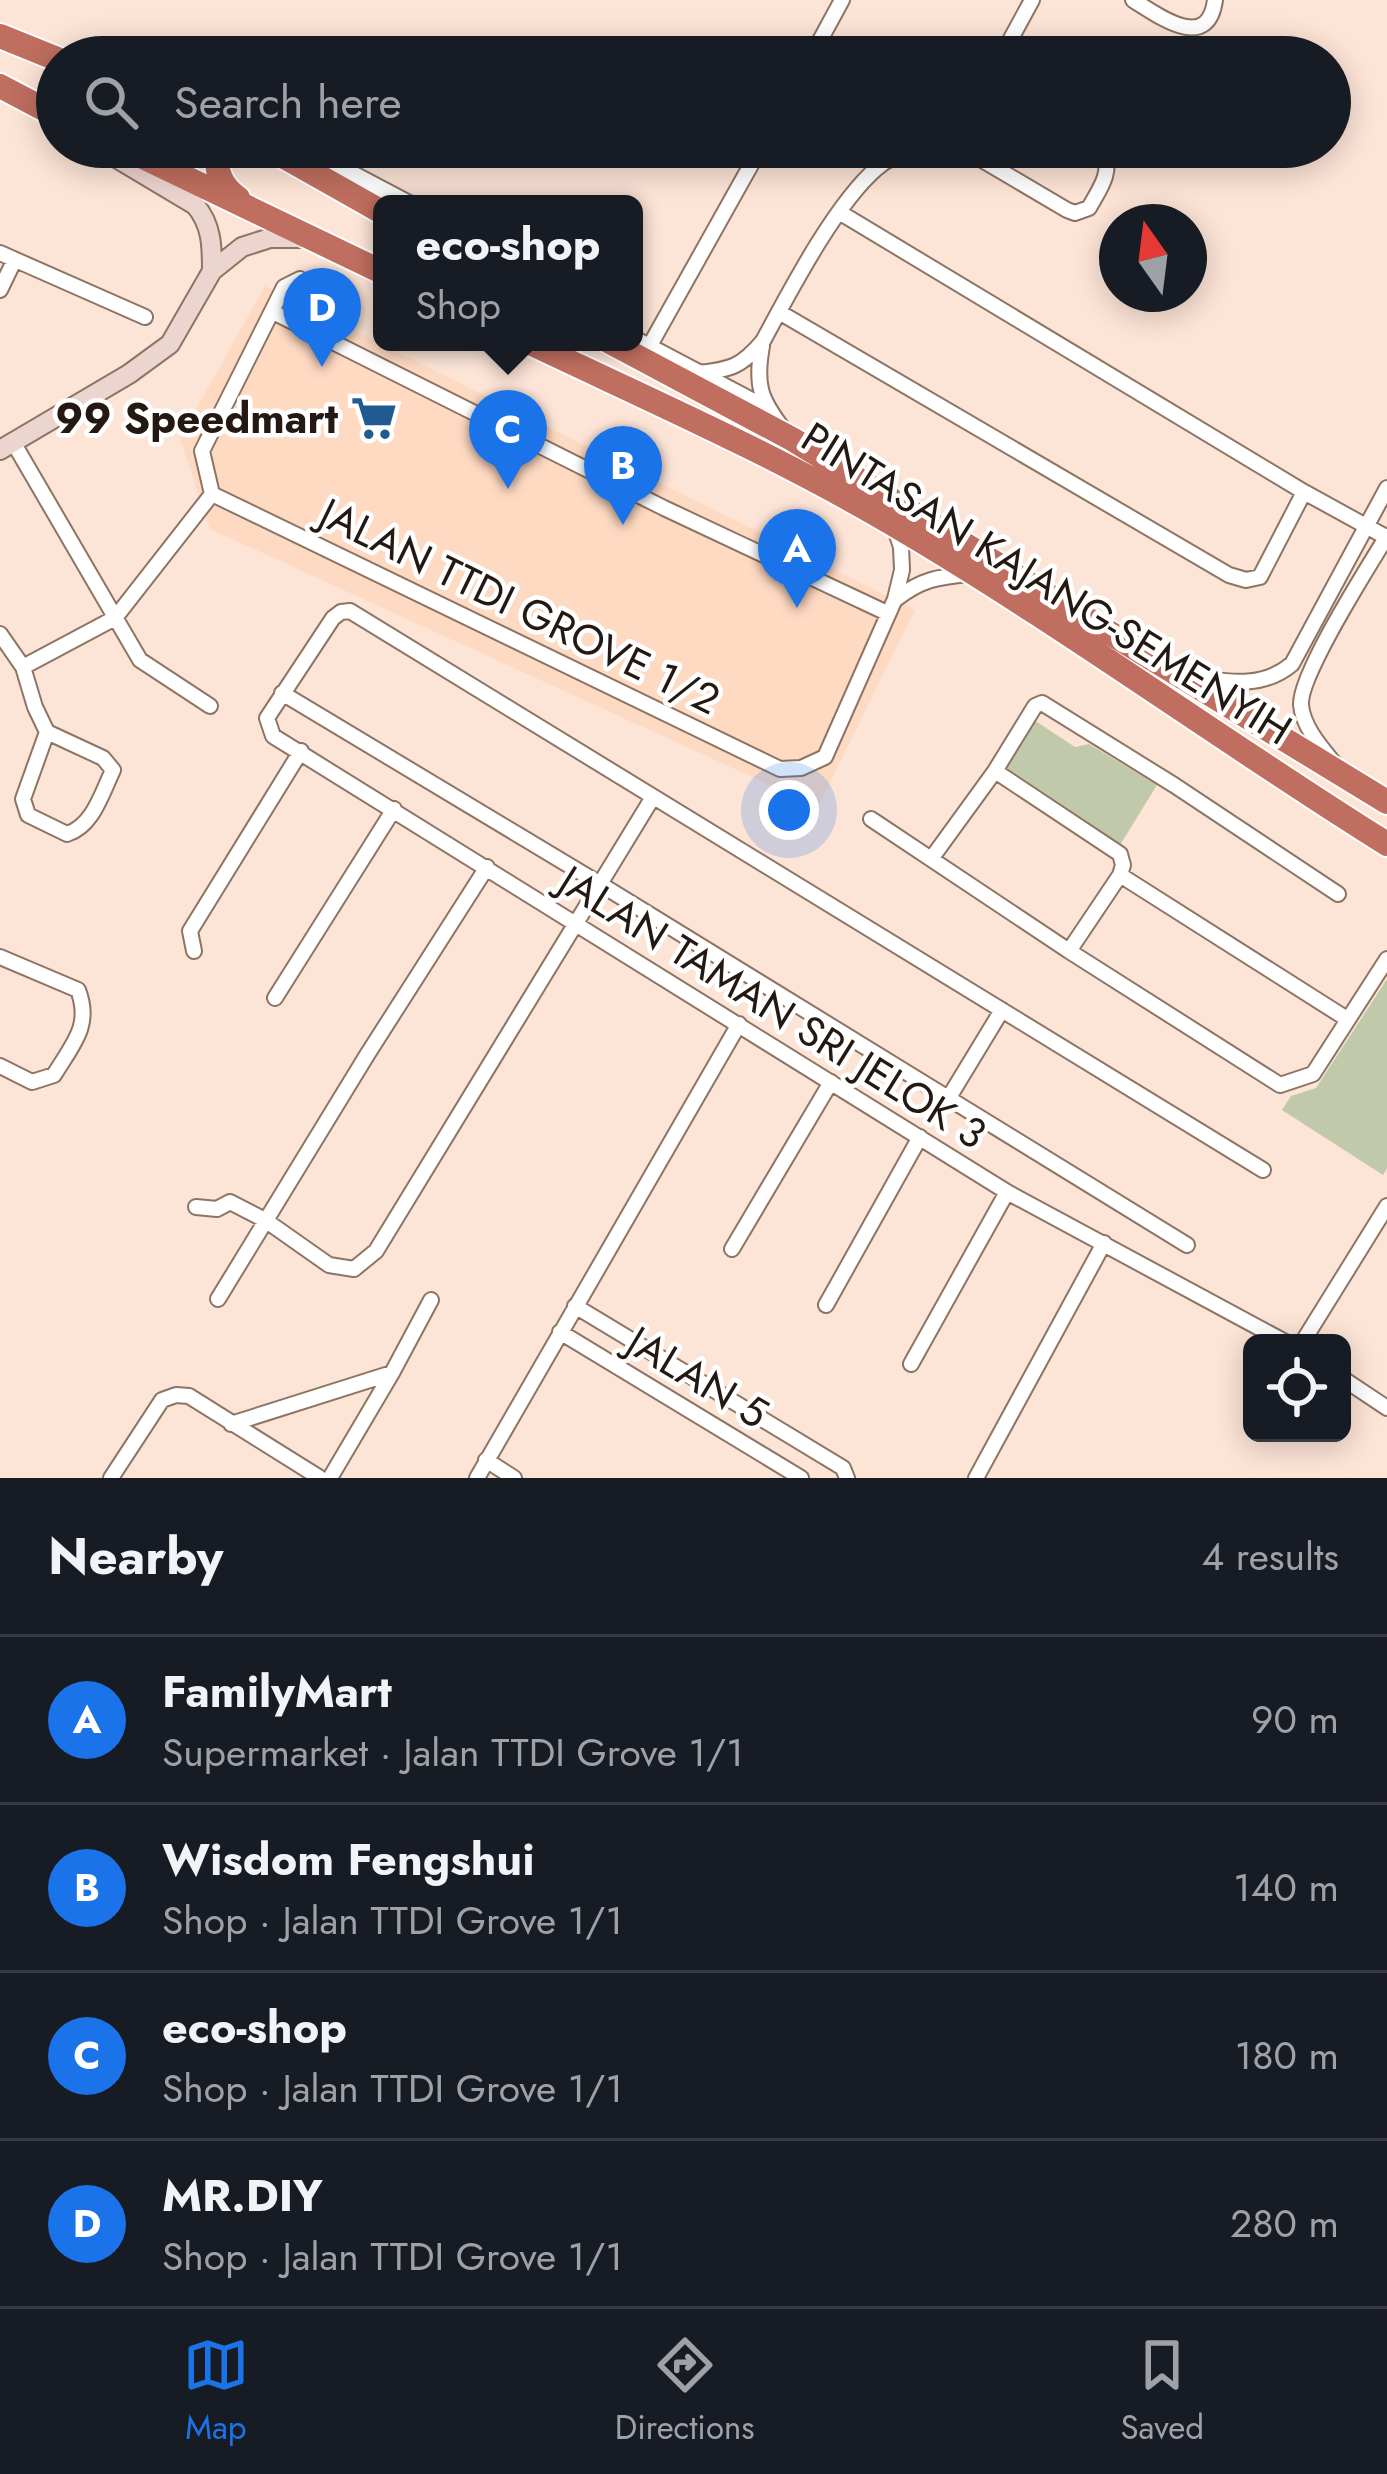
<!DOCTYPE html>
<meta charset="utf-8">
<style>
:root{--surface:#171b24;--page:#242831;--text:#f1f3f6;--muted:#9ea1a6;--line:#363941;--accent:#1a73e8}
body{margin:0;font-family:Jost,sans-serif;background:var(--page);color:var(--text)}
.controls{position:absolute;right:36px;bottom:36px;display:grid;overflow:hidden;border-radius:18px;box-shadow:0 6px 30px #0003}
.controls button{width:108px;height:108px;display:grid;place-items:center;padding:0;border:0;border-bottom:3px solid var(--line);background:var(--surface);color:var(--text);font:60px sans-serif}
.compass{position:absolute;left:1099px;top:204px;width:108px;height:108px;border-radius:50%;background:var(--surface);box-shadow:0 6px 30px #0003;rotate:346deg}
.you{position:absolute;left:789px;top:810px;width:42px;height:42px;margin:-30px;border:9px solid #fff;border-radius:50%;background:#1a73e8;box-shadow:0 0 0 18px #1a73e833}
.badge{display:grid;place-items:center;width:78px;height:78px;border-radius:50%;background:var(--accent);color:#fff;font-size:39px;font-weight:700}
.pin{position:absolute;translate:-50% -99px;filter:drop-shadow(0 3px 6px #0008)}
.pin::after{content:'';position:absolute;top:63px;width:42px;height:36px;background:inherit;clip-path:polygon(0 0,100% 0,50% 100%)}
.popup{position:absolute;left:373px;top:195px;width:270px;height:156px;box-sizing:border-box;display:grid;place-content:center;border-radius:18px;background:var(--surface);filter:drop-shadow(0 3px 9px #0005);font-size:39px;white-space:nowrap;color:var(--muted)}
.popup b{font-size:45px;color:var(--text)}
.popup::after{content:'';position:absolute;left:50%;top:100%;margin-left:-24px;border:24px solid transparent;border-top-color:var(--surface)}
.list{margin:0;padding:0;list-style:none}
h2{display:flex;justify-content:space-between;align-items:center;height:156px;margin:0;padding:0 48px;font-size:51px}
h2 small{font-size:39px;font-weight:400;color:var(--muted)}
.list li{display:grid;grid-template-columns:78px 1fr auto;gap:36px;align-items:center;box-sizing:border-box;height:168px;padding:0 48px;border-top:3px solid var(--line)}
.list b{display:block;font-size:45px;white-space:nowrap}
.list p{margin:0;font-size:39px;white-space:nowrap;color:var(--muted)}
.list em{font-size:39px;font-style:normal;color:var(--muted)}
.icon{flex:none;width:66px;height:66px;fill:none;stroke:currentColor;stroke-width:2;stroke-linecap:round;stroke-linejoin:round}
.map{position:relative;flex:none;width:1387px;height:1478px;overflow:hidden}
.search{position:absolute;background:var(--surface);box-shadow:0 6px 30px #0003;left:36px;right:36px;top:36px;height:132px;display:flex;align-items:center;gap:30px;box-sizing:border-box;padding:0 42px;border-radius:66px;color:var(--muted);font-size:45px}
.sheet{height:828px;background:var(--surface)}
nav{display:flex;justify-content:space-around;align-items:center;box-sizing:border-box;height:168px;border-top:3px solid var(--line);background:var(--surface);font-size:33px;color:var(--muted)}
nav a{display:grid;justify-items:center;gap:6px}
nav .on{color:var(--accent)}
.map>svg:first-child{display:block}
.built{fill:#ffdac3}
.green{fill:#c0caaa}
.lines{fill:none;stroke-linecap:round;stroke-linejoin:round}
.street-casing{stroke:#8e7463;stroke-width:18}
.secondary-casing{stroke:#8e7463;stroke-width:22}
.highway-casing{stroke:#fff;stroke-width:28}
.street{stroke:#fff;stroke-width:14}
.secondary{stroke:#ecd4cf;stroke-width:18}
.highway{stroke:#bf6e5f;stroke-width:24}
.labels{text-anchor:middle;stroke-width:9;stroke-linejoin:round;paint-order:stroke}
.poi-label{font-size:42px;font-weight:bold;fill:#231912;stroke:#fff;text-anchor:end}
.street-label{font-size:42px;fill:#231912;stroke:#fff}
</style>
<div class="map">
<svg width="1387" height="1478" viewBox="0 0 1387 1478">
<rect width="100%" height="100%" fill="#fce4d6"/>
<path class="built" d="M265 286 915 610 818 807 210 529 180 438Z"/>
<path class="green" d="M1031 718 1075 747 1089 744 1157 785 1120 845 1001 770Z
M1387 979V1168L1383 1175 1282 1110 1291 1096 1316 1088Z"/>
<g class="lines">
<g class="street-casing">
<path id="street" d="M1133 0C1159 16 1208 53 1215 0
M811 57 842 0
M1001 57 1032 0
M303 147 411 204
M960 147 1067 210 1075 213 1089 208C1100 188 1112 174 1104 151L1095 147
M839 212 1304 492 1386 537
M0 253 145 317
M300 279 284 287 202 451 212 494 780 769 801 768 825 757 895 599 902 570 901 547 895 529
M0 290 14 261
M273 312 664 508 887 613
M779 312 1229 575 1246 580 1260 577 1304 492
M634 338 767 408
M762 346C755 385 760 399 784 430
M649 347 761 147
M698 373C731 370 742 366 763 341 790 291 835 204 877 168 889 157 904 153 919 147
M13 442 140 660 210 706
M896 599C922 579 938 577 969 574
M0 634 23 667
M1192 677C1228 682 1262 689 1292 664L1387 488
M282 693 600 884 1187 1245
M47 732 103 758 113 770C102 793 93 826 67 834L28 815 23 799 47 732 35 707 23 667 115 618 212 494
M1334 763C1321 747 1303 727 1301 705 1299 675 1369 566 1387 536
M995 771 1120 854 1123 865 1120 875 1347 1019
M871 819 1069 951 1280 1085 1313 1074 1387 959
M931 859 995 771 1035 706 1042 703 1174 785 1338 894
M194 951 190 931 301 751
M1069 951 1120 875
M0 957 78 990C92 1026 72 1045 54 1075L32 1082 0 1066
M275 998 394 809
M948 1099 1002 1010
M1263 1170 350 611 341 612 333 618 267 718 273 736 1007 1192 1287 1343
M196 1207 217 1209 230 1202 265 1220 329 1265 354 1269 376 1251 653 797
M732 1249 831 1082
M218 1299 367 1055 487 867
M826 1305 920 1137
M575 1306 843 1468 847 1478
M560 1332 801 1478
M1302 1343 1387 1206
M911 1364 1007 1192
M1342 1378 1387 1408
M231 1424 392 1373
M486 1460 514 1478
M111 1478 162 1400 176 1395 189 1396 320 1478
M330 1478 392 1373 431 1300
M477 1478 739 1024
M976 1478 1104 1243"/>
</g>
<g class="secondary-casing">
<path id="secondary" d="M98 147 195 205C212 225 212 246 212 271
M0 450 129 374 170 344 212 271 242 247 270 238H305"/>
</g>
<g class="highway-casing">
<path id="highway" d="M0 36 57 59
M0 86 57 116
M122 147 382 272
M229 147 217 160C217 176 225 189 238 198
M267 147 382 212
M528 342C652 401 778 456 896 526 1064 625 1222 741 1387 844
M610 342 792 439 1387 802"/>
</g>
<use href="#street" class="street"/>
<use href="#secondary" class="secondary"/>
<use href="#highway" class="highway"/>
</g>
<defs>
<g id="supermarket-bare" transform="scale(3.6)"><path d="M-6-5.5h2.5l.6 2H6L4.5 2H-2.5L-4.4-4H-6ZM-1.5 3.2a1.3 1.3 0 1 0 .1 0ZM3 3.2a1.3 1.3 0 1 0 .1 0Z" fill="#1f5a91" stroke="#fff" stroke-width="2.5" paint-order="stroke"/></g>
</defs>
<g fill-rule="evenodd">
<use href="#supermarket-bare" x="374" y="418"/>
</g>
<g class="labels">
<g class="poi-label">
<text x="338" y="433">99 Speedmart</text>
</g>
<g class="street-label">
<text transform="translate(1047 583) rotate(32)" y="15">PINTASAN KAJANG-SEMENYIH</text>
<text transform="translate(520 606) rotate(26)" y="15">JALAN TTDI GROVE 1/2</text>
<text transform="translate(773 1007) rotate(32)" y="15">JALAN TAMAN SRI JELOK 3</text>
<text transform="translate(698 1377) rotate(31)" y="15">JALAN 5</text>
</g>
</g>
</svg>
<div class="controls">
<button><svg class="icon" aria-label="locate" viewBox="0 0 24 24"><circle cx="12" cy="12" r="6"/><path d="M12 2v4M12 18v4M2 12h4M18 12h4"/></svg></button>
</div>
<svg class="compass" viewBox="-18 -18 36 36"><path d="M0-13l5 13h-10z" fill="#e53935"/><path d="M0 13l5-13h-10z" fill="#9ea1a6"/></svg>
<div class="you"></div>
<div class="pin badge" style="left:797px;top:608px">A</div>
<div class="pin badge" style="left:623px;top:525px">B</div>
<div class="pin badge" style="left:508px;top:489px">C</div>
<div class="popup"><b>eco-shop</b>Shop</div>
<div class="pin badge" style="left:322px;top:367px">D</div>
<div class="search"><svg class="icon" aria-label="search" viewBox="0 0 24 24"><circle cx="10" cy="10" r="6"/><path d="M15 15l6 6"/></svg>Search here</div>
</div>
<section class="sheet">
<h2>Nearby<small>4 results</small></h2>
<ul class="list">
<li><span class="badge">A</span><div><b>FamilyMart</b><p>Supermarket · Jalan TTDI Grove 1/1</p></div><em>90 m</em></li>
<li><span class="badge">B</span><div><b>Wisdom Fengshui</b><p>Shop · Jalan TTDI Grove 1/1</p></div><em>140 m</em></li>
<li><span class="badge">C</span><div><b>eco-shop</b><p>Shop · Jalan TTDI Grove 1/1</p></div><em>180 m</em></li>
<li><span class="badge">D</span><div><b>MR.DIY</b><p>Shop · Jalan TTDI Grove 1/1</p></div><em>280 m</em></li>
</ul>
</section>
<nav>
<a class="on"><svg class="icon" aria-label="map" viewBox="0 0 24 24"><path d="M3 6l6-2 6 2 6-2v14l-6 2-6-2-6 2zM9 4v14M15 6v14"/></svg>Map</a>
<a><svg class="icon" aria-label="directions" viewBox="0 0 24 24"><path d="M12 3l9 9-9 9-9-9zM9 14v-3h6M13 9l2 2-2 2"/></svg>Directions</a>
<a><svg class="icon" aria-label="saved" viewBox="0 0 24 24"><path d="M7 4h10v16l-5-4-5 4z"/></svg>Saved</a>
</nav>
